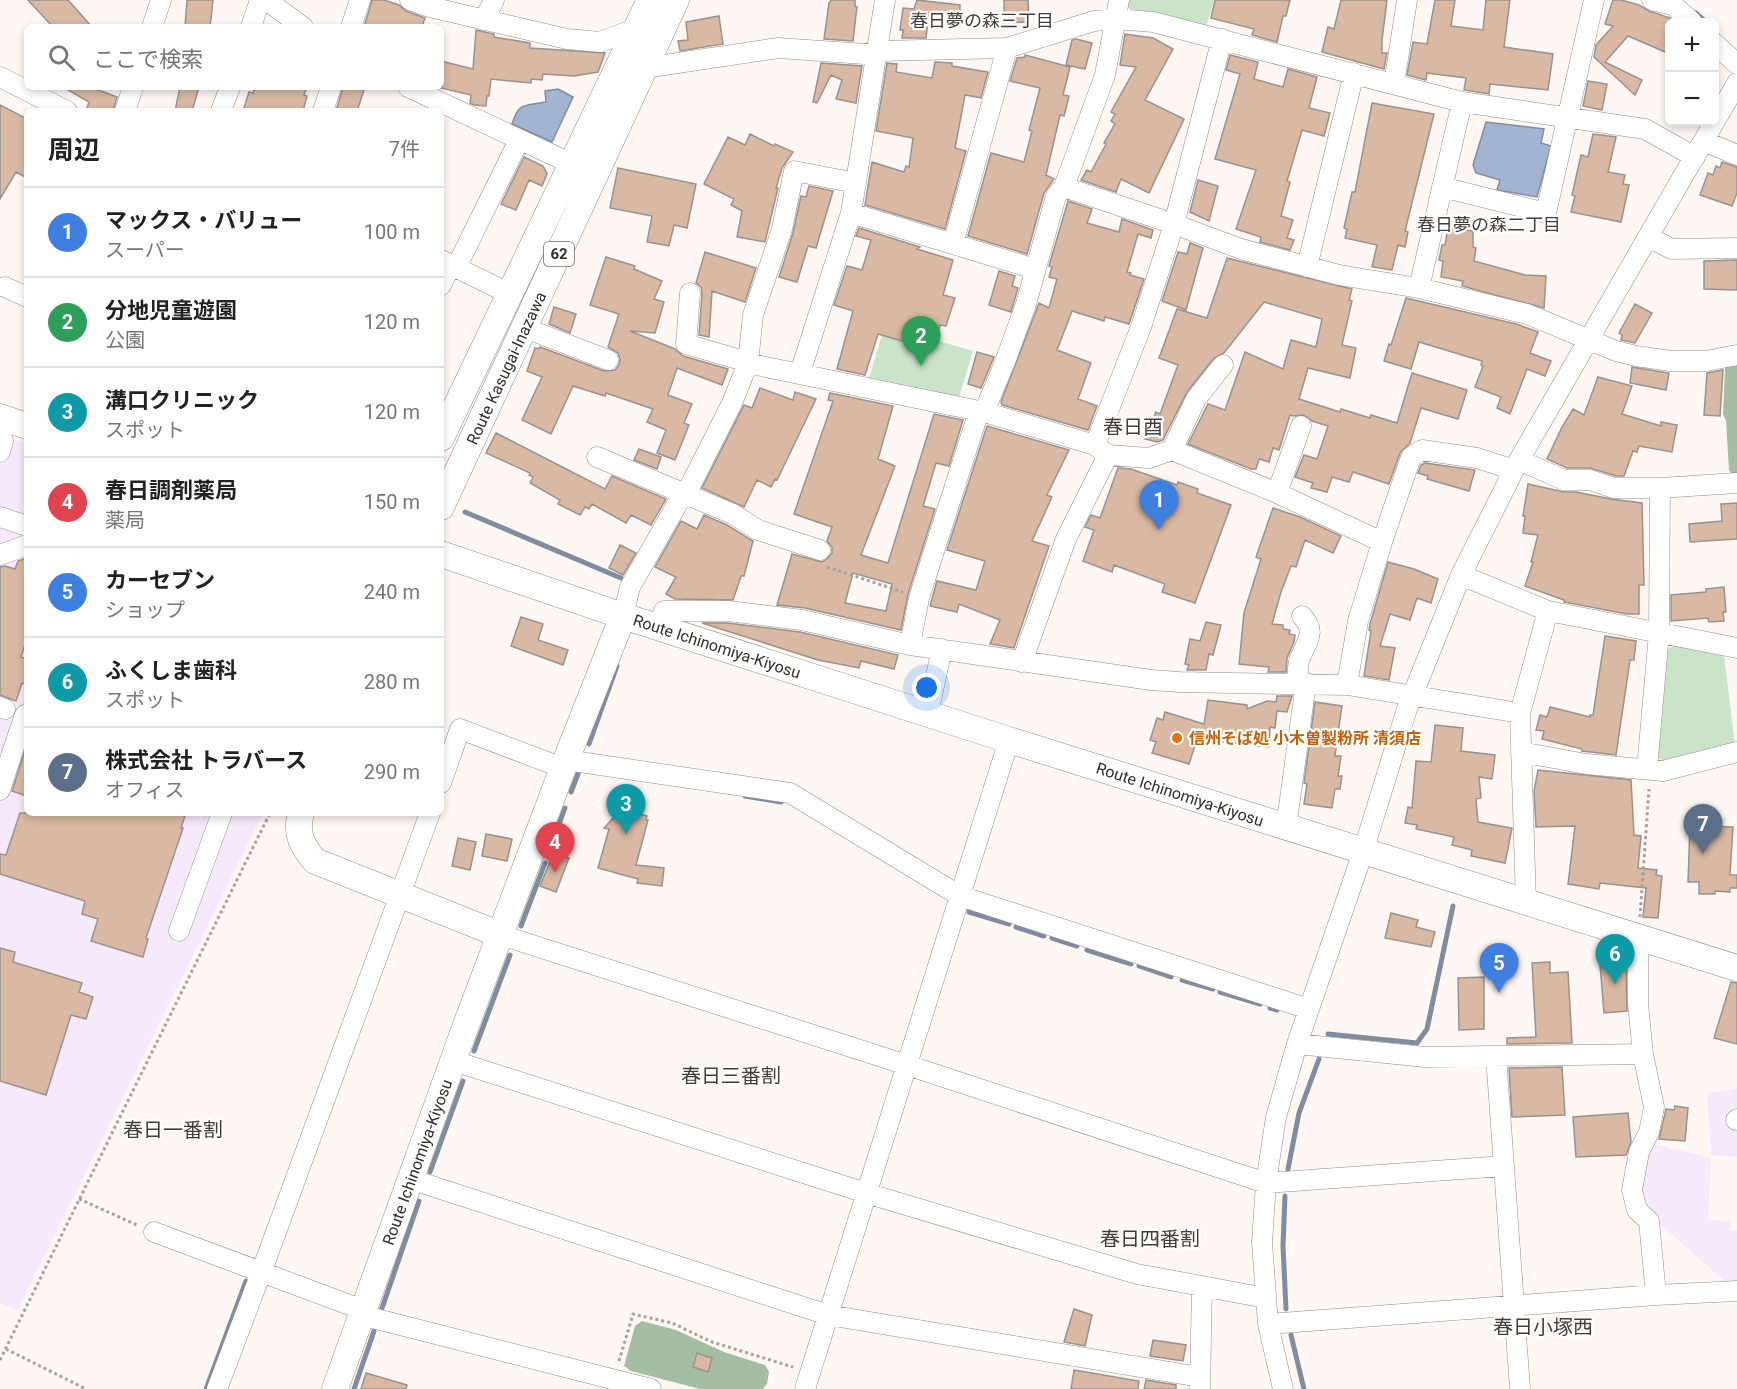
<!DOCTYPE html>
<html lang="ja">
<meta charset="utf-8">
<style>
:root{--surface:#fff;--page:#f2f2f2;--text:#222;--muted:#767676;--line:#e0e0e0;--accent:#d93025}
body{margin:0;font-family:Roboto,"Noto Sans JP",sans-serif;background:var(--page);color:var(--text)}
.controls{position:absolute;right:18px;top:18px;display:grid;overflow:hidden;border-radius:9px;box-shadow:0 3px 9px #0003}
.controls button{width:54px;height:54px;display:grid;place-items:center;padding:0;border:0;border-bottom:2px solid var(--line);background:var(--surface);color:var(--text);font:30px sans-serif}
.you{position:absolute;left:927px;top:688px;width:21px;height:21px;margin:-15px;border:4px solid #fff;border-radius:50%;background:#1a73e8;box-shadow:0 0 0 9px #1a73e833}
.badge{display:grid;place-items:center;width:39px;height:39px;border-radius:50%;background:var(--accent);color:#fff;font-size:20px;font-weight:700}
.pin{position:absolute;translate:-50% -50px;filter:drop-shadow(0 2px 3px #0008)}
.pin::after{content:'';position:absolute;top:32px;width:21px;height:18px;background:inherit;clip-path:polygon(0 0,100% 0,50% 100%)}
.list{margin:0;padding:0;list-style:none}
h2{display:flex;justify-content:space-between;align-items:center;height:78px;margin:0;padding:0 24px;font-size:26px}
h2 small{font-size:20px;font-weight:400;color:var(--muted)}
.list li{display:grid;grid-template-columns:39px 1fr auto;gap:18px;align-items:center;box-sizing:border-box;height:90px;padding:0 24px;border-top:2px solid var(--line)}
.list b{display:block;font-size:22px;white-space:nowrap}
.list p{margin:0;font-size:20px;white-space:nowrap;color:var(--muted)}
.list em{font-size:20px;font-style:normal;color:var(--muted)}
.icon{flex:none;width:33px;height:33px;fill:none;stroke:currentColor;stroke-width:2;stroke-linecap:round;stroke-linejoin:round}
.map{position:relative;flex:none;width:1737px;height:1389px;overflow:hidden}
.search{position:absolute;background:var(--surface);box-shadow:0 3px 9px #0003;left:24px;top:24px;width:420px;height:66px;display:flex;align-items:center;gap:15px;box-sizing:border-box;padding:0 21px;border-radius:9px;color:var(--muted);font-size:22px}
.panel{position:absolute;background:var(--surface);box-shadow:0 3px 9px #0003;left:24px;top:108px;width:420px;height:708px;border-radius:9px}
.map>svg:first-child{display:block}
.industrial{fill:#f7e9fc}
.green{fill:#cae4ca}
.forest{fill:#a3bea3}
.water{fill:#a1b4d1;stroke:#808ca0;stroke-width:1.5}
.lines{fill:none;stroke-linecap:round;stroke-linejoin:round}
.stream{stroke:#808ca0;stroke-width:5}
.building{fill:#d9b8a4;stroke:#99928d;stroke-width:1.5;fill-rule:evenodd}
.minor-casing{stroke:#958d88;stroke-width:21}
.major-casing{stroke:#958d88;stroke-width:27}
.path{stroke:#a8a29f;stroke-width:3;stroke-dasharray:3 3;stroke-linecap:butt}
.minor{stroke:#fff;stroke-width:20}
.major{stroke:#fff;stroke-width:26}
.food-dot{fill:#e8710a;stroke:#fff;stroke-width:2}
.labels{text-anchor:middle;stroke-width:4.5;stroke-linejoin:round;paint-order:stroke}
.shield{fill:#fff;stroke:#706d6b;stroke-width:1.5}
.shield-label{font-size:15px;font-weight:bold;fill:#322e2c}
.street-label{font-size:16px;fill:#322e2c;stroke:#fff}
.food-label{font-size:16px;font-weight:bold;fill:#c56008;stroke:#fff;text-anchor:start}
.neighbourhood-label{font-size:18px;fill:#433d39;stroke:#fff}
.quarter-label{font-size:20px;fill:#433d39;stroke:#fff}
</style>
<div class="map">
<svg width="1737" height="1389" viewBox="0 0 1737 1389">
<rect width="100%" height="100%" fill="#fef7f3"/>
<path class="industrial" d="M0 436 27 444V813H263L18 1310 0 1303Z
M1737 1088V1157L1711 1155 1707 1093Z
M1650 1143 1711 1158 1708 1220 1731 1221 1730 1230 1737 1231V1285H1729L1643 1209 1637 1191Z"/>
<path class="green" d="M1125 0H1214L1206 27 1154 12 1130 10Z
M885 325 973 351 958 401 868 381Z
M1674 645 1724 655 1735 745 1664 762 1655 755 1666 651Z"/>
<path class="forest" d="M1737 361V473H1731L1729 470 1726 421 1723 414 1725 368 1729 363Z
M642 1321 676 1330 724 1352 765 1365 769 1372 767 1384 763 1389H700L631 1371 624 1366 635 1326Z"/>
<path class="water" d="M558 89 573 97 552 142 512 124C519 101 525 106 546 102L545 91Z
M1486 122 1544 129 1541 143 1551 146 1537 197 1497 190 1500 180 1476 173 1473 165Z"/>
<g class="lines">
<path class="stream" d="M1696 13 1706 22
M465 512 621 578
M589 744 617 666
M571 792 578 774
M745 796 781 802
M549 851 565 808
M969 912 1009 924
M521 926 545 863
M1016 927 1044 936
M1052 938 1077 946
M1087 950 1131 964
M1139 966 1171 977
M1182 980 1213 989
M1220 992 1260 1004
M1270 1008 1277 1010
M1328 1034 1417 1043 1427 1029 1453 906
M474 1051 510 955
M1288 1169 1299 1113 1319 1059
M430 1172 463 1081
M1285 1196 1283 1246 1286 1309
M381 1311 419 1201
M1291 1335 1304 1389
M206 1389 246 1281
M354 1389 374 1331"/>
</g>
<path class="building" d="M28 0H68L92 27H53Z
M187 0H213L210 27H185Z
M372 0H384L399 5 406 11 425 18 422 27H364Z
M831 0H855V6L857 7 853 41 824 39 829 3Z
M917 0 960 5V13L932 15 931 22 928 21 926 38H902L903 30H900L903 8 914 9Z
M1004 0H1028L1029 22 1004 23Z
M1215 0H1290L1286 16H1283L1277 42 1252 35 1254 29 1211 18Z
M1341 0H1387L1382 40V53H1387L1384 69 1322 52 1328 27 1334 29Z
M1435 0H1455L1451 26 1483 30 1486 0H1510L1504 47 1553 54 1548 90 1490 84 1489 94 1464 90 1466 78 1427 73 1426 80 1407 75 1413 42 1427 44Z
M1613 0H1621L1639 5 1649 11 1670 18V54L1628 36 1605 62 1642 80 1635 95 1594 57 1596 45 1613 26 1605 24Z
M719 16 723 44 680 51 678 41 688 40 686 22Z
M476 30 494 34V37L530 43V48L605 53 598 72 574 76 543 74 542 80 531 79V83L491 79 489 96H487L486 106 474 105 470 103 471 95 441 88V61L473 69Z
M1125 34 1153 38 1173 49 1145 100 1184 119 1149 193 1121 179 1116 192 1081 180 1087 170 1091 172 1106 144 1104 143 1115 124 1111 121 1115 114 1111 112 1136 67 1120 65Z
M1076 39 1092 43 1085 69 1066 65 1072 40Z
M1025 55 1070 67 1063 95 1069 96 1064 116 1060 115 1046 175 1054 179 1044 193 1027 254 968 236 991 153 1024 162 1032 131 1029 130 1040 88 1010 81 1017 58 1025 57Z
M1230 55 1258 62 1254 79 1283 87 1288 69 1317 77 1309 108 1330 113 1324 136 1302 130 1287 181 1290 182 1281 216 1293 220 1287 238 1294 240 1290 250 1260 242 1261 237 1236 229 1256 170 1215 159 1240 74 1226 70Z
M935 62 952 63V66L988 72 981 98 965 95 955 148 966 151 945 229 865 205 872 162 904 172 906 166 909 167 913 138 876 131 887 63 897 64 896 72 932 78Z
M821 63 862 66 856 103 836 99 842 80 831 75 817 103 813 102Z
M1588 81 1607 84 1602 110 1583 106Z
M63 87H90L117 97 113 111H86L89 102Z
M180 87H199L192 111H175Z
M255 87H307L304 95 307 96 303 111H243L249 92 253 93Z
M343 87H365L357 111H336Z
M1372 103 1434 114 1405 231 1408 232 1405 247 1398 245 1392 270 1372 267 1377 245 1345 238 1347 229 1344 228 1352 192H1355Z
M0 105 27 119V178L16 172 0 199Z
M750 134 774 146 775 144 793 152 782 168 776 188H778L765 242 737 237 742 211 731 205 734 199 704 184 728 137 745 145Z
M1593 134 1616 137 1608 172 1625 175 1623 184 1629 185 1621 222 1571 212 1575 196 1572 195 1581 155 1588 157Z
M524 157 543 166 547 174 542 186 529 180 516 210 501 204Z
M1722 162 1737 167V193L1732 206 1700 195 1708 173 1713 175 1716 166 1720 168Z
M618 168 696 184 687 228 674 225 669 246 647 242 652 216 610 208Z
M1198 180 1218 186 1209 221 1190 212Z
M809 186 833 191 816 248 808 246 797 282 779 277 793 233 801 196 806 197Z
M1068 201 1092 209 1087 223 1119 232 1122 219 1153 230 1151 238 1138 234 1127 272 1131 273 1130 275 1144 279 1129 324 1105 317 1104 321 1072 311 1057 350 1091 363 1078 399 1097 406 1088 430 1002 405 1001 402 1039 303 1049 308 1057 279 1049 277 1052 267 1049 266Z
M859 228 920 247 917 249 953 260 943 295 955 298 946 326 940 325 937 336 913 329 909 343 878 334 865 375 837 369 853 311 834 305 847 266 862 270 871 240 856 236Z
M1448 228 1473 231V247L1476 248 1474 261 1525 275 1546 276 1544 308 1462 286 1463 281 1441 277 1443 261 1439 260 1442 245H1445Z
M1190 243 1203 248 1186 310 1162 301 1178 252 1187 254Z
M705 252 756 268 745 302 712 291 709 337 699 335 702 294 701 287 696 283Z
M606 257 635 266 634 269 662 281 654 299 664 302 655 333 630 331 675 349 683 356 728 369 722 385 677 368 668 395 692 404 684 423 689 425 675 460 657 453 666 430 647 422 653 409 606 393 605 396 573 386 551 434 522 420 542 377 527 371 535 348 539 349 540 347 604 371 615 370 619 365 620 359 618 353 608 347 619 314 590 305Z
M1227 258 1352 289 1349 300 1352 301 1342 345 1356 348 1350 378 1308 368 1299 399 1340 412 1341 409 1370 418 1371 415 1397 423 1412 373 1467 390 1458 419 1421 408 1410 443 1400 453 1389 484 1353 472 1349 482 1332 477 1327 492 1311 488 1313 483 1295 477 1304 455 1317 459 1328 426 1312 421 1304 415 1294 416 1290 415 1279 450 1273 448 1269 462 1259 459 1256 469H1251L1188 444 1208 404 1225 410 1245 352 1283 369 1291 340 1316 347 1322 319 1264 302 1224 353 1214 358 1187 392 1163 440 1157 442 1145 439 1156 412 1160 414 1178 365 1159 358 1177 309 1207 318Z
M1737 260V290L1704 289V261Z
M999 271 1015 276 1012 286 1018 288 1011 312 989 305Z
M1406 298 1516 324 1538 332 1530 353 1551 361 1545 376 1527 369 1510 414 1497 408 1501 397 1475 387 1483 366 1481 365 1482 361 1419 342 1411 369 1384 361 1389 344 1391 345Z
M1635 304 1652 313 1635 343 1621 340 1622 335 1619 333Z
M554 307 576 314 570 333 549 324Z
M977 352 994 357 981 388 968 384Z
M1632 367 1669 373 1666 390 1630 383Z
M1723 370 1720 416 1704 415 1707 373Z
M1598 377 1632 386 1622 414 1661 426V422L1677 425 1672 452 1639 446 1637 452 1633 451 1624 476H1616L1590 468H1567L1547 459 1562 427 1573 409 1584 415Z
M760 388 793 400 795 392 816 399 777 480 775 479 771 487 757 480 744 507 702 488 744 405 752 408Z
M830 393 893 406 878 459 895 466 861 555 888 563 934 414 963 420 949 466 936 463 923 506 935 509 908 594 901 630 805 608 777 605 792 554 822 562 828 558 832 553V547L827 541 832 527 794 514 833 401 828 400ZM853 573 892 584 886 611 845 603Z
M987 426 1069 450 1047 495 1052 497 1032 541 1049 546 1014 648 990 644 1000 620 959 604 957 612 930 606 937 581 976 590 985 561 947 550Z
M496 433 605 489 612 476 666 499 651 525 631 515 626 523 592 504 589 509 585 507 580 515 558 504 560 500 530 483 533 477 529 475 530 473 486 453Z
M639 449 661 457 657 469 634 460Z
M1425 463 1475 470 1469 491 1427 479 1428 476 1418 473 1421 465Z
M1118 468 1131 469 1177 485 1178 482 1198 489 1197 493 1231 505 1195 603 1162 592 1165 584 1114 565 1112 572 1083 561 1094 530 1085 527 1091 515 1100 518Z
M1528 484 1564 492H1576L1611 499 1642 503 1644 585H1639V614H1627L1564 602V600L1525 586 1533 562H1531L1538 535 1523 533 1525 516H1523Z
M1737 503V539L1690 542 1689 524 1722 521 1721 504Z
M1273 508 1300 517 1341 536 1333 553 1305 540 1296 567 1291 566 1281 592 1272 624 1283 625V629L1290 630 1289 634 1295 635 1294 642 1287 658 1286 672H1268L1269 667 1239 664 1244 613 1261 559 1256 557Z
M704 515 727 525 753 541 744 576H741L733 600 675 599 666 594 676 577 655 567 681 521 697 529Z
M620 545 636 553 623 575 609 568Z
M27 558V638L21 657 27 659V685L22 683 16 701 0 695V567L5 566 15 569 18 561Z
M1388 562 1414 569 1438 579 1431 603 1417 598 1410 620 1390 614 1380 646 1395 648 1389 680 1364 676 1371 631 1369 630 1370 624Z
M1724 587 1726 612H1723L1724 621 1709 622 1708 618 1671 621V595L1706 592V589Z
M521 617 543 624 538 640 568 650 563 665 511 646Z
M1206 622 1221 625 1213 655 1209 654 1206 670H1187L1189 665 1185 664 1190 639 1200 641Z
M702 623H727L800 632 898 655 894 669 861 661 859 668 818 660Z
M1605 636 1636 641 1634 660H1630L1616 755 1582 751V749L1542 739 1544 731 1536 730 1540 715 1547 717 1550 707 1590 717V715H1593Z
M1277 696H1292L1287 712 1277 711 1275 728 1270 727 1269 747 1197 739 1189 764 1152 753 1156 742 1150 740 1157 718 1163 720 1165 712 1204 724 1208 700 1247 705V709L1267 701 1276 702Z
M1315 702 1342 706 1335 756H1341L1338 776H1342L1340 789H1335L1332 808 1304 804 1307 784 1304 783Z
M1435 725 1463 728 1461 751 1495 755 1492 779 1479 777 1481 798 1476 799 1478 822 1512 828 1505 863 1471 856 1472 850 1452 845 1454 837 1416 829 1417 825 1405 823 1408 807 1412 808 1416 761 1431 762Z
M27 744V796L12 791Z
M1538 770 1631 780 1634 835 1641 836 1638 868 1657 870 1656 875 1662 876 1658 918 1643 917 1646 888 1600 883 1599 889 1568 884 1575 826 1536 827 1534 791Z
M631 811 647 816 646 820H648L636 865 664 868 662 886 637 883 638 879 598 868 609 829 604 828 615 816Z
M20 813H177L185 816 181 828H183L146 938 148 939 143 957 91 941 98 919 82 914 85 901 0 874V854L6 855Z
M1690 826 1733 827 1730 875H1737V888H1730V892L1715 891V894H1699V882H1688Z
M486 834 512 839 507 861 482 856Z
M458 838 476 842 470 870 452 866Z
M554 852 569 858 556 892 540 886Z
M1391 913 1418 920 1416 927 1435 932 1431 947 1385 938Z
M0 948 15 952 13 962 82 983 79 992 93 997 86 1019 71 1015 46 1095 0 1081Z
M1550 962V973L1568 972 1572 1043 1507 1044V1038L1536 1037 1532 963Z
M1626 963 1627 1011 1604 1013 1600 965Z
M1484 977V1029L1459 1030 1458 978Z
M1731 982 1737 983V1044L1714 1038Z
M1562 1067 1565 1115 1512 1117 1509 1068Z
M1675 1106 1688 1108 1685 1141 1659 1139 1666 1109 1674 1110Z
M1628 1113 1631 1142 1626 1155 1576 1157 1573 1117Z
M1074 1309 1092 1315 1085 1346 1064 1342Z
M1153 1340 1186 1345 1183 1361 1150 1356Z
M697 1353 712 1358 708 1372 693 1367Z
M1074 1370 1139 1381 1138 1389H1071Z
M366 1373 407 1385 406 1389H361Z
M1146 1380 1176 1385V1389H1144Z"/>
<g class="lines">
<g class="minor-casing">
<path id="minor" d="M266 0 303 27
M410 0 430 7 567 39 600 42 627 32 633 35
M1652 0 1673 5 1692 22
M484 20 494 0
M152 27 161 0
M251 27 260 0
M351 27 360 0
M1714 43 1737 64
M644 68 778 48 865 54 878 51 1007 48 1094 21 1116 19 1153 22 1462 102 1645 129 1695 157
M0 77 67 111
M1394 84 1407 0
M408 87 572 164
M125 111 133 87
M221 111 230 87
M323 111 331 87
M1704 141 1737 155
M1064 187 1174 224 1241 249 1339 275 1419 288 1527 314 1616 351 1636 356 1671 361H1706L1737 355
M1442 187 1546 213 1594 0
M851 213 1035 269
M1648 237 1672 249 1737 248
M953 244 1007 48
M441 260 510 294
M1307 267 1354 73
M456 268 519 140
M441 285 451 265
M5 287 27 297
M1419 288 1462 102
M690 293 686 344 761 366 984 412 1095 445 1108 455 1149 458 1172 450 1277 493 1382 542
M525 328 608 360
M800 373 851 213 885 0
M984 412 1005 362 1026 304 1056 196 1064 187 1105 75 1119 0
M0 431 3 441 0 452
M1095 445 1141 327 1174 224 1222 39
M1172 450 1196 399 1223 365
M597 457 733 514 758 530 820 550
M1519 460 1564 480H1590L1614 488H1660L1659 633 1647 769
M1660 488 1737 483
M1277 493 1301 426
M0 517 27 526
M0 555 27 545
M1461 575 1548 611 1520 713 1526 902
M1548 611 1737 648
M623 616 630 587 679 501 686 494 732 403 748 363 753 315 782 229 794 171 856 183
M658 627 664 611H728L802 620 910 645 1151 680 1179 682 1347 685 1520 713
M910 645 919 598 979 411
M1022 662 1066 539 1108 455
M1297 683C1298 675 1297 665 1300 658 1307 641 1317 632 1302 616
M1347 685 1358 621 1382 542 1411 457 1422 450 1477 458 1514 470
M0 707 5 709
M928 713 942 649
M17 738 25 715
M1521 752 1586 764 1663 771 1737 752
M566 760 790 793 960 896 1309 1009
M441 783 460 729 563 768
M0 790 15 744
M1286 828 1306 683
M179 931 222 813
M501 935 907 1065 1266 1183 1504 1166
M1638 938V1004L1643 1054 1654 1107 1649 1132 1639 1152 1632 1190 1637 1210 1649 1221 1656 1295
M1297 1044 1425 1057 1643 1054
M1496 1056 1520 1389
M454 1061 866 1193 1137 1274 1266 1298
M1736 1120 1737 1119
M410 1179 828 1315 1200 1377
M154 1232 363 1310
M361 1315 651 1389
M1268 1324 1656 1295 1737 1291
M217 1389 261 1273 430 813
M805 1389 1009 740
M1200 1389 1202 1286
M1283 1389 1268 1324 1262 1242 1266 1183 1276 1117 1297 1044 1363 852 1407 709 1461 575 1519 460 1737 83"/>
</g>
<g class="major-casing">
<path id="major" d="M0 417 27 426
M441 438 650 0
M441 507 676 0
M441 554 623 616 1009 740 1737 968
M301 813C295 833 302 846 315 861L501 935
M335 1389 466 1025 566 760 623 616"/>
</g>
<path class="path" d="M827 567 903 592
M1640 917 1649 789
M79 1199 137 1225
M6 1349 86 1389
M0 1360 270 813
M619 1361 633 1314 672 1323 712 1342 793 1367"/>
<use href="#minor" class="minor"/>
<use href="#major" class="major"/>
</g>
<circle class="food-dot" cx="1177" cy="738" r="6"/>
<g class="labels">
<rect class="shield" x="544" y="242" width="30" height="24" rx="4.5"/>
<g class="shield-label">
<text x="559" y="259">62</text>
</g>
<g class="street-label">
<text transform="translate(506 368) rotate(-65)" y="6">Route Kasugai-Inazawa</text>
<text transform="translate(717 646) rotate(18)" y="6">Route Ichinomiya-Kiyosu</text>
<text transform="translate(1180 794) rotate(18)" y="6">Route Ichinomiya-Kiyosu</text>
<text transform="translate(417 1162) rotate(-70)" y="6">Route Ichinomiya-Kiyosu</text>
</g>
<g class="food-label">
<text x="1189" y="744">信州そば処 小木曽製粉所 清須店</text>
</g>
<g class="neighbourhood-label">
<text x="982" y="27">春日夢の森三丁目</text>
<text x="1489" y="231">春日夢の森二丁目</text>
</g>
<g class="quarter-label">
<text x="1133" y="434">春日酉</text>
<text x="731" y="1083">春日三番割</text>
<text x="173" y="1137">春日一番割</text>
<text x="1150" y="1246">春日四番割</text>
<text x="1543" y="1334">春日小塚西</text>
</g>
</g>
</svg>
<div class="controls">
<button>+</button>
<button>−</button>
</div>
<div class="you"></div>
<div class="pin badge" style="left:1159px;top:530px;background:#3f7fe0">1</div>
<div class="pin badge" style="left:921px;top:366px;background:#2e9e5b">2</div>
<div class="pin badge" style="left:626px;top:834px;background:#0f9aa8">3</div>
<div class="pin badge" style="left:555px;top:872px;background:#e0444e">4</div>
<div class="pin badge" style="left:1499px;top:993px;background:#3f7fe0">5</div>
<div class="pin badge" style="left:1615px;top:984px;background:#0f9aa8">6</div>
<div class="pin badge" style="left:1703px;top:854px;background:#5c6f8a">7</div>
<div class="search"><svg class="icon" aria-label="search" viewBox="0 0 24 24"><circle cx="10" cy="10" r="6"/><path d="M15 15l6 6"/></svg>ここで検索</div>
<section class="panel">
<h2>周辺<small>7件</small></h2>
<ul class="list">
<li><span class="badge" style="background:#3f7fe0">1</span><div><b>マックス・バリュー</b><p>スーパー</p></div><em>100 m</em></li>
<li><span class="badge" style="background:#2e9e5b">2</span><div><b>分地児童遊園</b><p>公園</p></div><em>120 m</em></li>
<li><span class="badge" style="background:#0f9aa8">3</span><div><b>溝口クリニック</b><p>スポット</p></div><em>120 m</em></li>
<li><span class="badge" style="background:#e0444e">4</span><div><b>春日調剤薬局</b><p>薬局</p></div><em>150 m</em></li>
<li><span class="badge" style="background:#3f7fe0">5</span><div><b>カーセブン</b><p>ショップ</p></div><em>240 m</em></li>
<li><span class="badge" style="background:#0f9aa8">6</span><div><b>ふくしま歯科</b><p>スポット</p></div><em>280 m</em></li>
<li><span class="badge" style="background:#5c6f8a">7</span><div><b>株式会社 トラバース</b><p>オフィス</p></div><em>290 m</em></li>
</ul>
</section>
</div>
